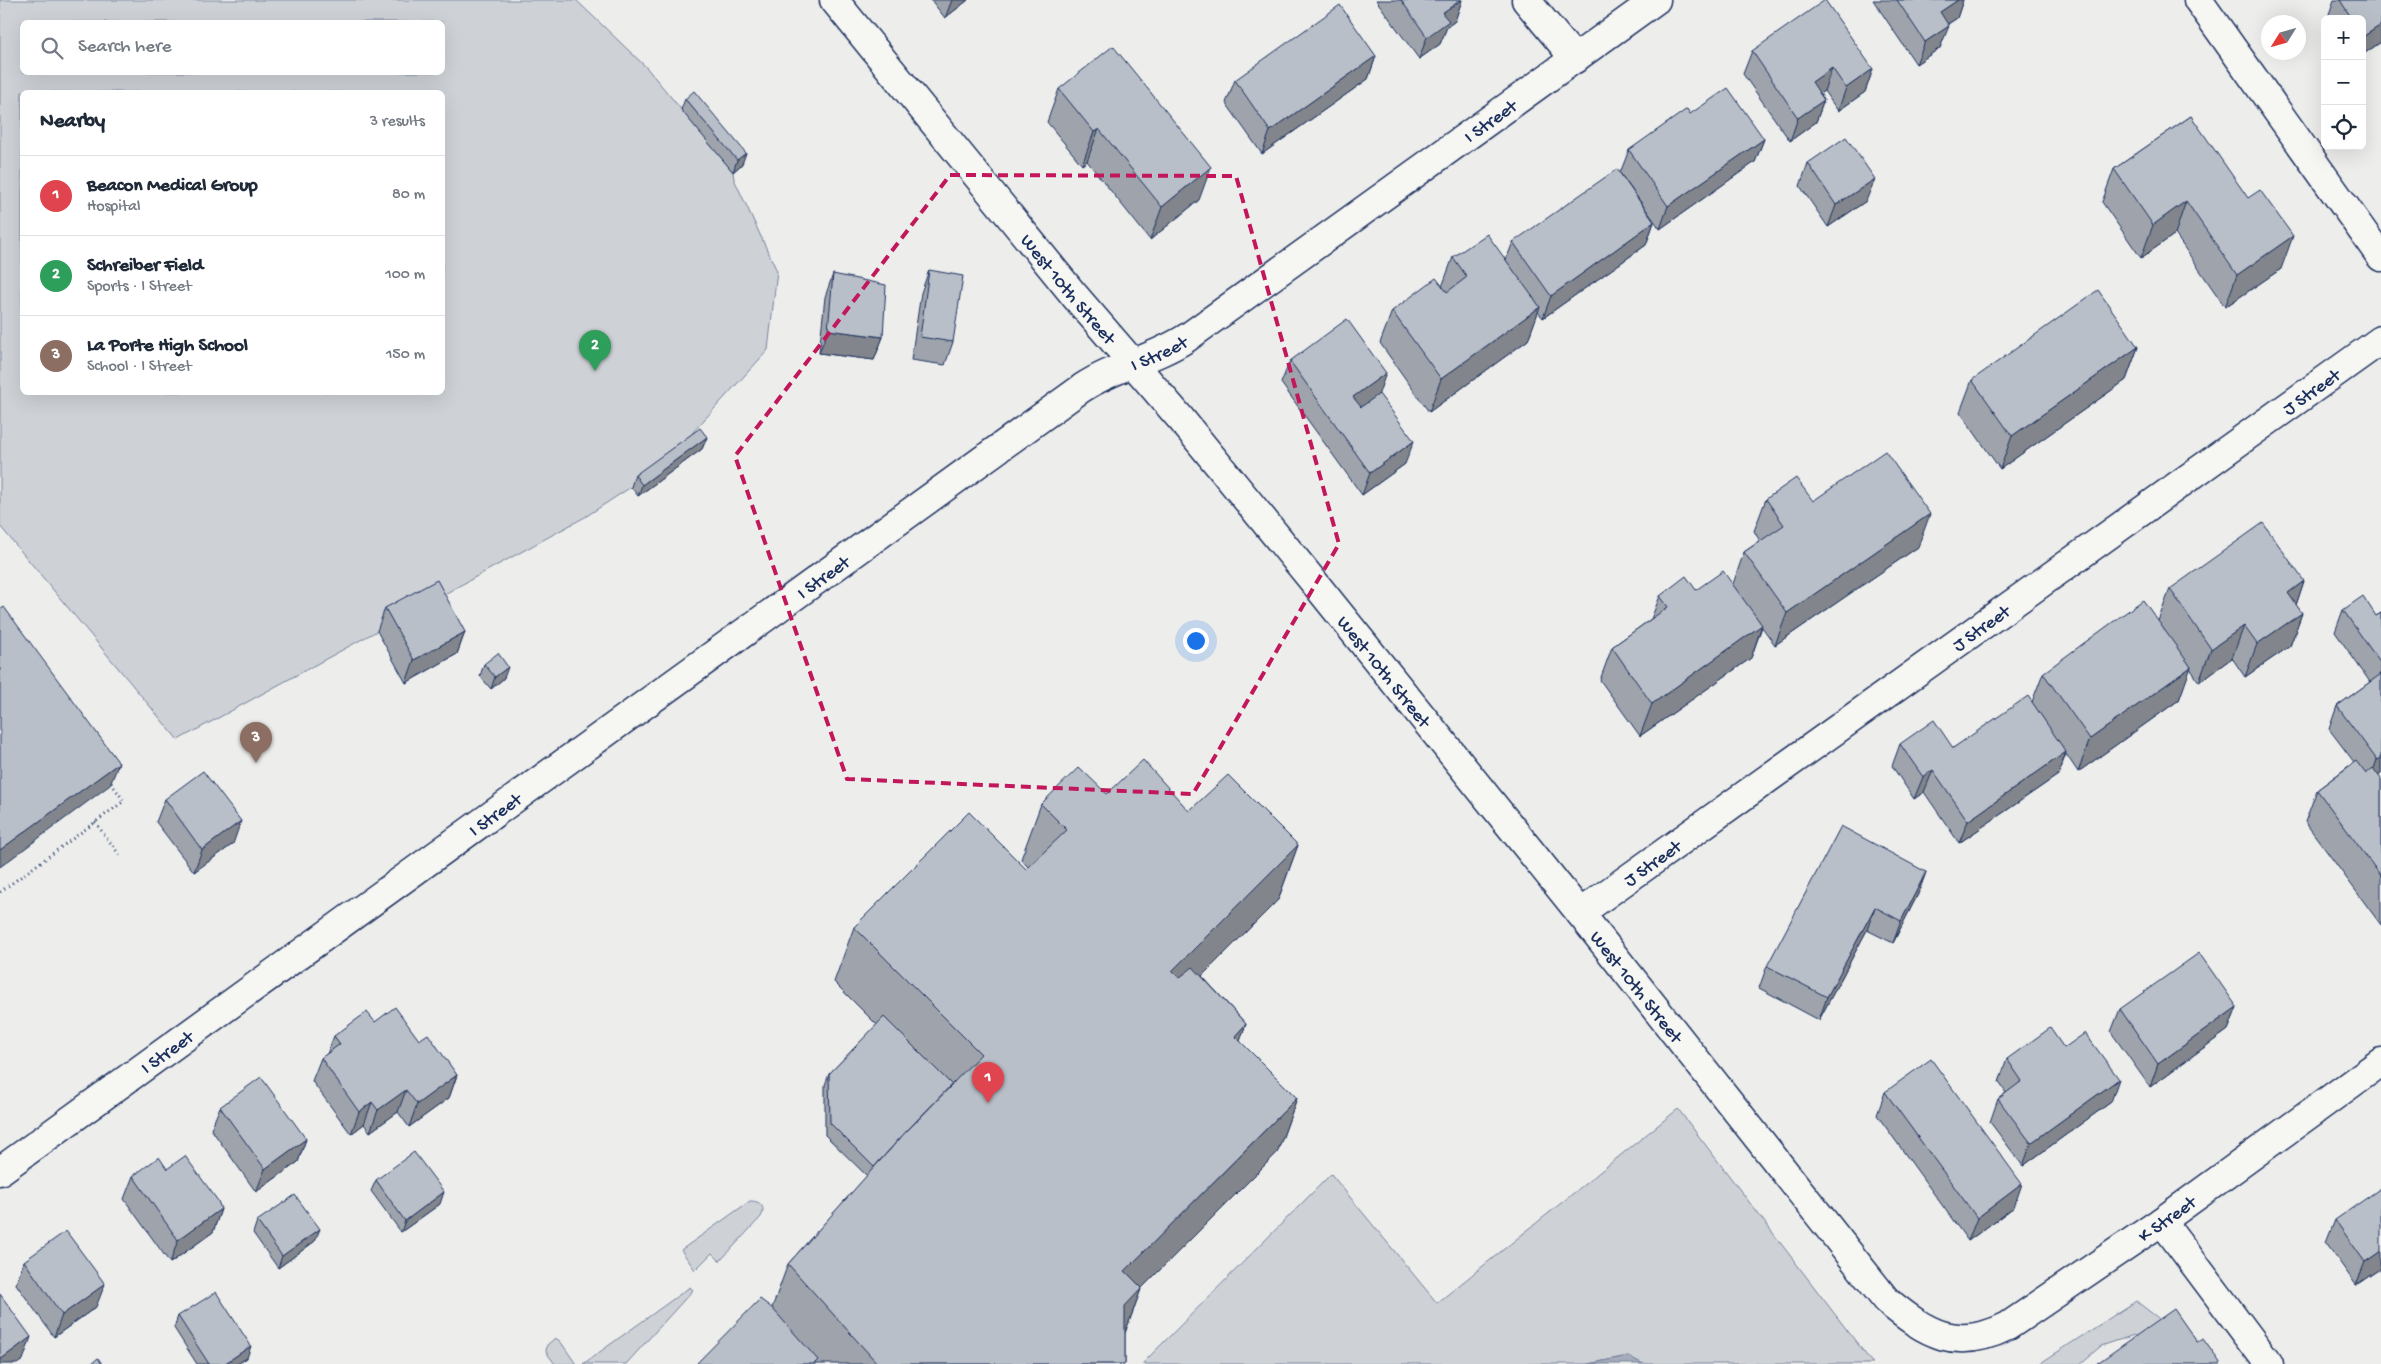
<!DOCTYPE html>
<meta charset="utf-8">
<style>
:root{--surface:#fff;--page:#f6f6f7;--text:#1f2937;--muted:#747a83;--line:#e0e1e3;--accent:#d1495b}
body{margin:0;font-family:"Gochi Hand",sans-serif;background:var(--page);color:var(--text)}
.controls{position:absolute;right:15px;top:15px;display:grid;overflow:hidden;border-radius:8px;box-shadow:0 5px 20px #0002}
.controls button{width:45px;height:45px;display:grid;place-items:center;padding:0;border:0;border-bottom:1px solid var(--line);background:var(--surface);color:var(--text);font:25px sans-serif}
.compass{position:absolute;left:2261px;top:15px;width:45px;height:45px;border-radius:50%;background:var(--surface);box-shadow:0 5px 20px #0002;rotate:233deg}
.you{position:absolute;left:1195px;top:640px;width:18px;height:18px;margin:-12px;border:4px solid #fff;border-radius:50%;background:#1a73e8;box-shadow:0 0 0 8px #1a73e833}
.badge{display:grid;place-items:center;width:32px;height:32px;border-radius:50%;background:var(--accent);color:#fff;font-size:16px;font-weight:700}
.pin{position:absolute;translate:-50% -41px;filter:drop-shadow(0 1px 2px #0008)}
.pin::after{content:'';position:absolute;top:26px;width:18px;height:15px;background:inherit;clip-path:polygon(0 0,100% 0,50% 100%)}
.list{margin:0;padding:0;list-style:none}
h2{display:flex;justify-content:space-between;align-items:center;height:65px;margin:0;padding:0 20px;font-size:21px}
h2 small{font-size:16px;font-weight:400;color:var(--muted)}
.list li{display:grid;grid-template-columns:32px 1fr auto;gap:15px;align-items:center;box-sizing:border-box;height:80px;padding:0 20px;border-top:1px solid var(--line)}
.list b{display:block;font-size:19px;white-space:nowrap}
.list p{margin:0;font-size:16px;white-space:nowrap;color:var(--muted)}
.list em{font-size:16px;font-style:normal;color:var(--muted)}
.icon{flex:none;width:28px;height:28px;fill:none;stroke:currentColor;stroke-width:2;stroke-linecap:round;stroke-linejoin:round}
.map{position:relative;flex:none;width:2381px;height:1364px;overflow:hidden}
.search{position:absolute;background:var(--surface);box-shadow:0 5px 20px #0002;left:20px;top:20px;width:425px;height:55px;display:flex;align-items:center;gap:12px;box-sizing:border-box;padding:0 18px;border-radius:8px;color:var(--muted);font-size:19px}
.panel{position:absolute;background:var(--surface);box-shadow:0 5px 20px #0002;left:20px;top:90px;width:425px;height:305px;border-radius:8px}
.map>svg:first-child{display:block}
.green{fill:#ced2d7;stroke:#74809a;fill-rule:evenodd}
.water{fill:#a5acbc;stroke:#6e7a96}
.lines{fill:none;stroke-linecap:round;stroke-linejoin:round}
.minor-casing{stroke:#1b2f5e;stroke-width:31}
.path{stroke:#1b2f5e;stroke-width:3;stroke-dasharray:1 4;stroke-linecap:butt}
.minor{stroke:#f6f6f2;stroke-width:28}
.wall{fill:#9fa4ac;stroke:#1b2f5e}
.shaded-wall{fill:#82868c;stroke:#1b2f5e}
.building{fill:#b9bfc8;stroke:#1b2f5e}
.marked{fill:none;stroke:#c2185b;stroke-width:4;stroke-dasharray:10 6;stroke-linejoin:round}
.labels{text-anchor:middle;stroke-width:4.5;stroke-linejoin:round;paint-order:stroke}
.street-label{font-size:19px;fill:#1b2f5e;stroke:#f6f6f2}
</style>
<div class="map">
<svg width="2381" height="1364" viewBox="0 0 2381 1364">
<rect width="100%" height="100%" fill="#edeeec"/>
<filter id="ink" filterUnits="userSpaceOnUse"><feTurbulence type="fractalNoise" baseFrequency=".02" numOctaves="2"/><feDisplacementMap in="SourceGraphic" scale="10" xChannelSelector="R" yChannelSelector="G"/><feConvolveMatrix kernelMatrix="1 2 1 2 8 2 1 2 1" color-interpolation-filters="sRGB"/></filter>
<g filter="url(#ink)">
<path class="green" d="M0 0H576L646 67 733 172 734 179 777 271 768 350 693 432 695 440 631 487 585 517 178 740 0 526ZM22 22H442V72H22ZM22 92H442V392H22Z
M1678 1109 1873 1364H1643L1628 1356 1588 1364H1142L1331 1174 1437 1303Z
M750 1201C761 1201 766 1207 761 1217L720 1261 712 1253 695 1270 681 1250Z
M690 1287 693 1290 626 1364H583Z
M2136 1301 2171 1328 2169 1364 2134 1335 2101 1346 2080 1364H2039Z
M555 1338 560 1341 576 1364H555L546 1352 547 1345Z"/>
<path class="water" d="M1628 1356 1643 1364H1588Z"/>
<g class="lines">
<g class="minor-casing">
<g id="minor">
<path id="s1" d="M834 0 1074 295 1181 419 1318 587 1580 913 1886 1300C1927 1334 1956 1352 2008 1326L2162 1221 2381 1062"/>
<path d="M1526 0 1575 59"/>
<path d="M2198 0 2381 257"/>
<path id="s2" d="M1580 913 2381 340"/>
<path id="s3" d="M0 1171 1082 388C1115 366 1155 359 1188 337L1656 0"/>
<path d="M2162 1221 2269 1364"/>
</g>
</g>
<path class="path" d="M95 822 121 857
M0 892 124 801 109 780"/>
<use href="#minor" class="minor"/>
</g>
<path class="wall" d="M931 0H968L945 18Z
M1376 0H1462L1455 21 1447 27 1440 44 1419 59Z
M1873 0H1963L1957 18 1948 24 1940 48 1916 64Z
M2334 0H2381V42L2362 55V19H2329L2328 17Z
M1752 51 1873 69 1865 92 1838 111 1824 91 1820 93 1824 100 1816 122 1790 141 1743 74Z
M1376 56 1368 79 1262 154 1226 103 1235 80Z
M1059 89 1199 200 1150 240 1087 161 1082 165 1047 122Z
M685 99 742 164 733 172 681 110Z
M1690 114 1764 139 1755 162 1660 229 1620 173 1629 150Z
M2191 116 2281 269 2225 307 2175 234 2141 258 2102 202 2114 169Z
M1808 163 1866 201 1828 227 1800 186Z
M1654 222 1646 245 1543 318 1538 312 1528 340 1429 412 1380 343 1392 311 1442 287 1453 257 1506 260 1513 242Z
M929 270 953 342 945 365 911 360 921 293Z
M833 274 883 337 874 360 819 353 825 297Z
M2138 347 2126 380 2000 469 1960 412 1972 380Z
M1290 361 1378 395 1405 464 1362 495 1281 383Z
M707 437 702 449 638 496 631 487 635 475Z
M1766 499 1813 501 1918 547 1775 645 1762 627 1751 658 1640 736 1600 680 1612 647 1651 619 1660 596 1733 584 1744 552 1760 541 1754 531Z
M2304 581 2296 605 2302 613 2290 646 2245 677 2232 658 2199 682 2190 668 2179 700 2078 772 2066 754 2058 775 1959 843 1924 792 1914 799 1892 766 1900 744 1953 748 2032 702 2043 673 2158 621 2170 589Z
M385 608 465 632 457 654 406 683 377 631Z
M2343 610 2376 616 2381 613V774L2378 776 2381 779V925L2305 822 2317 790 2354 762 2329 729 2337 706 2370 682 2335 632Z
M484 664 504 678 491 689 480 676Z
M1107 794 1189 811 1298 845 1278 900 1202 976 1246 1024 1240 1041 1297 1098 1277 1153 1141 1289 1125 1333V1364H697L772 1308 788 1264 867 1176 825 1135V1085L829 1074 877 1025 834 982 854 927 1026 869 1028 867 1021 859 1041 804Z
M165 799 233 844 194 872 156 822Z
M1926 872 1918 894 1893 943 1867 930 1819 1020 1759 988 1767 966Z
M2237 1007 2228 1030 2150 1087 2111 1032 2120 1009Z
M375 1022 419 1040 457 1075 449 1098 409 1127 398 1112 370 1132 364 1124 351 1134 312 1081 321 1058 327 1054 334 1036Z
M2064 1048 2111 1102 2023 1166 1990 1122 1998 1099 2006 1093 1999 1082 2007 1059Z
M1885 1092 2014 1207 1968 1241 1877 1115Z
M220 1107 306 1139 298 1162 256 1192 211 1129Z
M167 1169 221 1209 213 1232 170 1263 124 1199 133 1176Z
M376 1180 440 1204 401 1232 371 1191Z
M2335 1220 2381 1268 2356 1285 2326 1243Z
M257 1221 315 1241 278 1268 253 1233Z
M24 1261 96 1307 54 1337 16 1284Z
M178 1316 247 1358 237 1364H197L174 1328Z"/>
<path class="shaded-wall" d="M952 0H968L945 18Z
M1461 0H1462L1455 21 1447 27 1440 44 1419 59 1427 37 1442 13Z
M1958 0H1963L1957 18 1932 34 1940 12Z
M2381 25V42L2362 55V41L2364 36Z
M1949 26 1940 48 1916 64 1925 42Z
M1376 56 1368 79 1262 154 1270 131Z
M1832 68 1824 91 1804 105 1812 82Z
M1873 69 1865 92 1838 111 1846 88Z
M1824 100 1816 122 1790 141 1798 118Z
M1099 129 1087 161 1082 165 1094 132Z
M1764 139 1755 162 1660 229 1668 206Z
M746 153 742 164 733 172 737 160Z
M1211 167 1199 200 1150 240 1162 207Z
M1875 179 1866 201 1828 227 1836 205Z
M2186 201 2175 234 2141 258 2153 225Z
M1654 222 1646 245 1543 318 1551 296Z
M2293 236 2281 269 2225 307 2237 275Z
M1540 307 1528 340 1429 412 1441 379Z
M828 330 883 337 874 360 819 353Z
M2138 347 2126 380 2000 469 2012 436Z
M1386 373 1378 396 1345 419 1353 397Z
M707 437 702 449 638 496 642 485Z
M1414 441 1405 464 1362 495 1370 473Z
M1930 514 1918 547 1775 645 1787 613Z
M2304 581 2293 614 2288 593Z
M2302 613 2290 646 2245 677 2257 644Z
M1762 625 1751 658 1640 736 1652 704Z
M2244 626 2232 658 2199 682 2211 649Z
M465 632 457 654 406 683 414 660Z
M508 667 504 678 491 689 495 677Z
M2191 667 2179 700 2078 772 2090 739Z
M2066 752 2058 775 1959 843 1968 821Z
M2381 757V774L2369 782 2377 760Z
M119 763 110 785 0 867V850Z
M1933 770 1924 792 1914 799 1923 777Z
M241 821 233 844 194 872 202 850Z
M1298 845 1278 900 1152 1026 1172 971Z
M1926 872 1918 894 1893 943 1901 921Z
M1875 907 1867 930 1819 1020 1827 997Z
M2237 1007 2228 1030 2150 1087 2158 1064Z
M1246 1024 1226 1079 1235 1036Z
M457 1075 449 1098 409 1127 417 1104Z
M2119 1079 2111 1102 2023 1166 2031 1143Z
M406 1090 398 1112 370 1132 378 1110Z
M1297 1098 1277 1153 1141 1289 1121 1344 1125 1271Z
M372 1102 364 1124 351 1134 359 1112Z
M306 1139 298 1162 256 1192 265 1169Z
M2022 1184 2014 1207 1968 1241 1977 1218Z
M444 1192 440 1204 401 1232 405 1221Z
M221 1209 213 1232 170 1263 178 1240Z
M320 1229 315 1241 278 1268 282 1256Z
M2381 1251V1268L2356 1285 2365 1262Z
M105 1284 96 1307 54 1337 62 1315Z
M31 1337 23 1360 17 1364H0V1360Z
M251 1346 247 1358 237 1364H224Z"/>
<path class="building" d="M1401 0H1461L1442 13 1449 21 1427 37Z
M1825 0 1873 69 1846 88 1832 68 1812 82 1824 100 1798 118 1752 51Z
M1897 0H1958L1940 12 1949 26 1925 42Z
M2340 0H2381V25L2364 36 2362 34V19H2352Z
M1340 5 1376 56 1270 131 1235 80Z
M1113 46 1211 167 1162 207 1099 129 1094 132 1059 89Z
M1728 88 1764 139 1668 206 1629 150 1687 109 1690 114Z
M694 91 746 153 737 160 685 99Z
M2191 116 2248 198 2260 190 2293 236 2237 275 2186 201 2153 225 2114 169Z
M1846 137 1875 179 1836 205 1808 163Z
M1617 169 1654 222 1551 296 1513 242Z
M1487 234 1540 307 1441 379 1392 311 1436 278 1447 292 1467 277 1453 257Z
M929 270 963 276 953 342 920 337Z
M833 274 886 285 883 337 828 330Z
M2098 290 2138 347 2012 436 1972 380Z
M1347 319 1386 373 1353 397 1361 407 1379 394 1414 441 1370 473 1290 361Z
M700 428 707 437 642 485 635 475Z
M1885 451 1930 514 1787 613 1744 552 1784 525 1766 499 1796 478 1813 501Z
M2263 523 2304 581 2288 593 2302 613 2257 644 2244 626 2211 649 2170 589Z
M1723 571 1762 625 1652 704 1612 647 1668 607 1660 596 1686 576 1696 590Z
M437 580 465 632 414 660 385 608Z
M2363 596 2376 616 2381 613V664L2343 610Z
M2143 600 2191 667 2090 739 2043 673Z
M4 607 119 763 0 850V610Z
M498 653 508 667 495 677 484 664Z
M2381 674V757L2377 760 2337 706Z
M2028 696 2066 752 1968 821 1933 770 1923 777 1900 744 1934 720 1953 748Z
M1143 760 1189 811 1228 775 1298 845 1172 971 1179 978 1193 967 1246 1024 1235 1036 1297 1098 1125 1271 1142 1288 1125 1306V1364H878L788 1264 902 1136 981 1054 854 927 969 812 1026 869 1067 830 1041 804 1079 767 1107 794Z
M2356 761 2366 774 2373 768 2381 779V876L2317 790Z
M203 771 241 821 202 850 165 799Z
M1841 826 1926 872 1901 921 1875 907 1827 997 1767 966Z
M2199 953 2237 1007 2158 1064 2120 1009Z
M395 1007 419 1040 428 1034 457 1075 417 1104 406 1090 378 1110 372 1102 359 1112 321 1058 340 1044 334 1036 367 1012 375 1022Z
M884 1017 952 1085 902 1136 874 1167 830 1123 829 1074Z
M2050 1028 2064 1048 2085 1033 2119 1079 2031 1143 1998 1099 2022 1081 2007 1059Z
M1931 1059 2022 1184 1977 1218 1885 1092Z
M261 1077 306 1139 265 1169 220 1107Z
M414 1152 444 1192 405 1221 376 1180Z
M185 1156 218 1201 221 1209 178 1240 133 1176 159 1157 167 1169Z
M2381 1188V1251L2365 1262 2335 1220Z
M295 1195 320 1229 282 1256 257 1221Z
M66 1231 105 1284 62 1315 24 1261Z
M216 1292 251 1346 224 1364H209L178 1316Z
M0 1294 31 1337 0 1360Z
M760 1299 772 1308 818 1360 814 1364H698L697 1363Z
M2174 1309 2197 1342 2203 1339 2221 1364H2096Z
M98 1358 102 1364H91Z"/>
</g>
<path class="marked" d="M950 175 1236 176 1339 544 1193 794 847 779 735 456Z"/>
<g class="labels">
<g class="street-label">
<text dy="7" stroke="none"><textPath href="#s3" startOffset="1825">I Street</textPath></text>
<text dy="7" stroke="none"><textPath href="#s1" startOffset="372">West 10th Street</textPath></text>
<text dy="7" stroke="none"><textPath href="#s3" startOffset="1420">I Street</textPath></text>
<text dy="7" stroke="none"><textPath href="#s2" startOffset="898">J Street</textPath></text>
<text dy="7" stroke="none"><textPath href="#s3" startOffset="1015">I Street</textPath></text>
<text dy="7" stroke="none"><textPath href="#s2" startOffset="492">J Street</textPath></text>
<text dy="7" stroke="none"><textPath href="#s1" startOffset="868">West 10th Street</textPath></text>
<text dy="7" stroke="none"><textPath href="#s3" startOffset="610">I Street</textPath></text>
<text dy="7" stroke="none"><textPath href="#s2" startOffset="88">J Street</textPath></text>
<text dy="7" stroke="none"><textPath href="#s1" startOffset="1272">West 10th Street</textPath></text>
<text dy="7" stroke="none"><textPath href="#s3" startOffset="205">I Street</textPath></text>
<text dy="7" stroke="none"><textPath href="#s1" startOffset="1999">K Street</textPath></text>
</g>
</g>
</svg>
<div class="controls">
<button>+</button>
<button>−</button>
<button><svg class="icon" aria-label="locate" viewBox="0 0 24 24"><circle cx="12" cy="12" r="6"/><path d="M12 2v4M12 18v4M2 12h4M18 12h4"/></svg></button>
</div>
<svg class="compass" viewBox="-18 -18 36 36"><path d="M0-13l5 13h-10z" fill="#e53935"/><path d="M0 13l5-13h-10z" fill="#747a83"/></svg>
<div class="you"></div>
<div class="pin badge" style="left:988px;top:1103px;background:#e0444e">1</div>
<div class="pin badge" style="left:595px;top:371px;background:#2e9e5b">2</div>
<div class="pin badge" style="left:256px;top:763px;background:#8d6e63">3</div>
<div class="search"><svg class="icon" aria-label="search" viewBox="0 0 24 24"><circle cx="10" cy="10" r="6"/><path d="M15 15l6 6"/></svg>Search here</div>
<section class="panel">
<h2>Nearby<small>3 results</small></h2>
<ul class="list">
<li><span class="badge" style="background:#e0444e">1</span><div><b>Beacon Medical Group</b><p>Hospital</p></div><em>80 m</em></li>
<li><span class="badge" style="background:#2e9e5b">2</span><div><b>Schreiber Field</b><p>Sports · I Street</p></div><em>100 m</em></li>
<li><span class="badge" style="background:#8d6e63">3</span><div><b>La Porte High School</b><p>School · I Street</p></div><em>150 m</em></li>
</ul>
</section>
</div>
